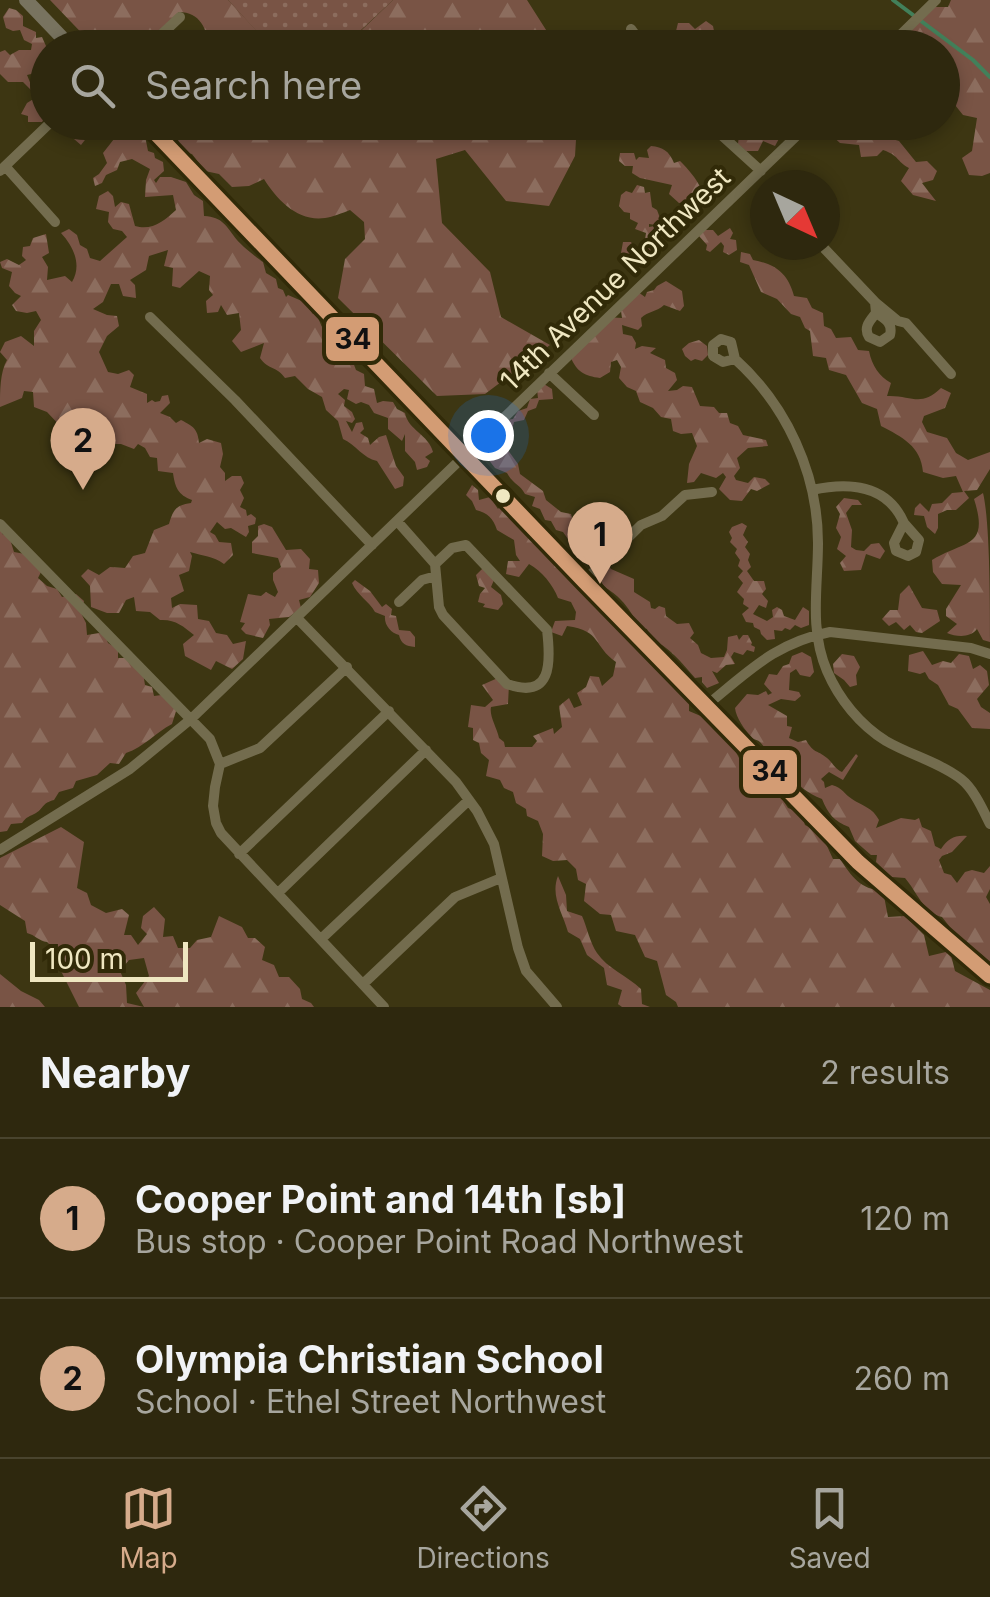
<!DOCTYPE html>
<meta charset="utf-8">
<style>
:root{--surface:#2e280e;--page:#3a341c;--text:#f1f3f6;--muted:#a7a69e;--line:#49442e;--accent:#d6ab8b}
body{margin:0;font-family:Inter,sans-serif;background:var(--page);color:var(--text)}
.compass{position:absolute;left:750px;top:170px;width:90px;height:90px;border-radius:50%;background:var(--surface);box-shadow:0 5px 15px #0003;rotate:136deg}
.scale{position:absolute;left:30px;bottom:25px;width:158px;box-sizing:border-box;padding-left:10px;border:5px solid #efe7c1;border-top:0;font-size:28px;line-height:35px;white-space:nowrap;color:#efe7c1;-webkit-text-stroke:8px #312a08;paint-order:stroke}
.you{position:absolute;left:488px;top:435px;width:35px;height:35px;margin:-25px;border:8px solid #fff;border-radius:50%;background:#1a73e8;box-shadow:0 0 0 15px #1a73e833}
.badge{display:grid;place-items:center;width:65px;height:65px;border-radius:50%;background:var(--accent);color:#111;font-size:32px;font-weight:700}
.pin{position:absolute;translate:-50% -82px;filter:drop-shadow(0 2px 5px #0008)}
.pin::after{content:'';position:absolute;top:52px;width:35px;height:30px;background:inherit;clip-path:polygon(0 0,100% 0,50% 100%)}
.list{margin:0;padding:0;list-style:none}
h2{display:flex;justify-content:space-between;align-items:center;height:130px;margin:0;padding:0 40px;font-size:42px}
h2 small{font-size:32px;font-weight:400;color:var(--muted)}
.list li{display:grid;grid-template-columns:65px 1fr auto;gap:30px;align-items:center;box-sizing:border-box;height:160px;padding:0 40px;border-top:2px solid var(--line)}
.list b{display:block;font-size:38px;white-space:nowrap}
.list p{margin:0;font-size:32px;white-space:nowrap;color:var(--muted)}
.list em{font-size:32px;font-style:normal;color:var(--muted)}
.icon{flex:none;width:55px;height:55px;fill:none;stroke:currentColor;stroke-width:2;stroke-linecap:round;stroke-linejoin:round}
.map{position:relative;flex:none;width:990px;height:1007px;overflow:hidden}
.search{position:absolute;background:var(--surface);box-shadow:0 5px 15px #0003;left:30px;right:30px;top:30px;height:110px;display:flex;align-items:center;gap:25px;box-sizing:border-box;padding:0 35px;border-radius:55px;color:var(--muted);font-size:38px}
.sheet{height:450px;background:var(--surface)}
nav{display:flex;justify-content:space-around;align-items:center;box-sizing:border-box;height:140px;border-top:2px solid var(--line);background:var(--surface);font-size:28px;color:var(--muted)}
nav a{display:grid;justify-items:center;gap:5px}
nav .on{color:var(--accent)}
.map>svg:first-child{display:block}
.forest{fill:url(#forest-firs);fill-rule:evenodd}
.park{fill:url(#park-dots)}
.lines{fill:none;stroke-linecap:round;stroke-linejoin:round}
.stream{stroke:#42805a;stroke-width:4}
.minor{stroke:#736c4e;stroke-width:10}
.major{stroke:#78735f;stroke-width:14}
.bus-1-casing{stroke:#312a08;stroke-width:22}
.bus-1{stroke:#d39c74;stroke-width:15}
.bus-dot{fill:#efe7c1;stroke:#312a08;stroke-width:4}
.labels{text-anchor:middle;stroke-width:8;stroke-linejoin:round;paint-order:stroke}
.street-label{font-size:28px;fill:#efe7c1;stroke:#312a08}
.line-badge{stroke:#312a08;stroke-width:4}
.pale-badge-label{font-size:28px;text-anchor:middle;font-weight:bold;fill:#111}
</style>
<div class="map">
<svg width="990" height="1007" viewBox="0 0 990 1007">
<defs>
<pattern id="forest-firs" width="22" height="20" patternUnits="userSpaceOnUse" patternTransform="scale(2.5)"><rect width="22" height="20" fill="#795445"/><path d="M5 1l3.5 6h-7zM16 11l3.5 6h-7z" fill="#8c6d5e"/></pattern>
<pattern id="park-dots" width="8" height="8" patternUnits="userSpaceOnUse" patternTransform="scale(2.5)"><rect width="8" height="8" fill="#795445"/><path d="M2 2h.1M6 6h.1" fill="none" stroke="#8c6d5e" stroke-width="1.8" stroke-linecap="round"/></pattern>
</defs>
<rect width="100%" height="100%" fill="#3d3612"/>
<path class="forest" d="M50 0H228L272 47H209C207 29 200 12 179 12L154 37 147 35 141 47H95Z
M393 0H527L548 33 569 36 565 47 343 48Z
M951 0H990V173L982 176 969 175 962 158 972 151 977 118 963 115 955 105 957 91 949 88 943 81 942 48H892L932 7H948Z
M9 8 16 10 23 16V26L36 32V38L42 37 46 46 52 47 48 48 47 70 27 75 34 92 47 96V114L42 122H28V116L21 114 27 103 35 98 34 93 23 82H8L0 74V52L5 50 10 55 19 50H31L32 44 24 40 20 30 13 31 6 28 3 17Z
M706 21 713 26 714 31 704 39 697 35 695 39 687 46 675 35 678 23H689L695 29Z
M728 122 772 123 779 126 782 133 775 146 763 141 758 151H746L738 144 739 135 730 136Z
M871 122 873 125H883L889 138 899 141 916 162 927 161 937 171 933 180 922 183 936 201 913 195 901 181 909 168C896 161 900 156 883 150L877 156 861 157 859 145 840 143 829 133V123Z
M67 123H131L135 130 145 136 148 151 154 153 155 158 163 162 164 171 154 180 156 183 160 177H171L186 182 194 195 203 201 204 216C223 217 226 226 237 240 240 244 258 259 263 262L266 273 276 279 278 288 283 290 286 297 288 295 304 302 313 314 316 313C319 320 323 331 328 337 342 351 349 348 356 370L364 374 365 386 374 389 377 403 383 401 393 402 397 409 405 413C408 430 429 435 433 452L425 457 430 461 427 467 417 470 415 462 405 451V434L402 441 388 429V418L374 413 369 405 361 402 356 404 347 399 349 390 344 389 338 394 345 400 344 406 352 412 355 419 352 423 346 421 352 432 356 423 362 422 364 429 360 433 368 438 370 445 379 437 386 435 396 466 404 477 403 486 395 489 377 461C363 458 356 445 343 439L338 421 326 410 322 397 308 389 295 376 285 378C277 366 268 370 260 358L264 343 241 352 232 341 241 330 239 313 227 315 221 305 218 312 207 313 206 301 213 295 209 290 210 276 199 271 180 288 172 286 173 268 164 266 168 250 149 256 146 270 130 280 135 285 136 298 123 296 119 284H111L103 302 93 309 107 315 117 316 119 326 107 336 99 352 108 372 118 374 129 370 134 375 130 387 147 394V403L152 400 155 402 160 401 162 396 168 395 170 403 160 413 170 417 176 423 181 420C193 426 198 429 199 443L207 439 221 443 223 454 220 467 225 473V481L232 476H241L244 483 240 490 244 498 240 507 246 510 247 516 251 514 256 518 255 524 248 526 249 532 246 537 231 528 225 529 217 522 210 532 215 535 219 542 231 543 233 555 224 564C213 556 203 556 190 552L192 556 189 571 179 575 184 591 171 598 172 608 180 604 197 605 198 619 209 621 216 633 227 635 233 644 246 641 243 659 232 669 216 661 211 670 185 656 183 644 194 635C183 626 175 619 160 620L150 612 136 611 134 597 126 600 119 613H107L91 607 90 586 81 576 88 569 99 575 110 567 125 568 133 556 145 553 154 530 169 524C173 510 176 505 191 503L192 500C178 495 175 487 173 473L158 471 157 458 150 457 145 448 138 444 134 449 121 444H109L104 455C90 450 79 445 71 432L64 430 47 412 34 407 33 392 24 391 22 398 0 407C0 391 0 372 7 360L0 352 5 342 21 336 34 346V331L41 320 36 311 27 313 16 311 12 305 21 296 15 293 9 286 12 272 2 268 0 262 7 259 19 265 26 260 22 256 23 247 30 246 33 238 46 234 49 253 42 257 48 267 47 280 65 276 72 282C82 265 74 247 61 233L69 229 77 235 80 245 87 249 90 258 100 261 127 237 122 231 113 229 108 222 109 212 96 209 99 196 108 191 113 196 115 207 121 202 129 204 135 226C152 231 164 221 176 210L173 195 145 197 146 180 150 169 132 159 120 162 117 170 106 175 102 183 95 186 93 178 99 174 107 163 103 153 114 139 106 128 95 127 81 145 74 139Z
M149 123H577L575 156 549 206 506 201 465 150 436 159 442 223 490 272 501 317 550 345 485 394 437 396 338 298 345 259 365 239 364 222 350 210C342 213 333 217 325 218 298 222 277 200 264 179L249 186 232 187 219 174 205 171 192 154 180 152 178 139 162 136Z
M651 146C663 147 669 151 674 163L680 161C692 173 707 190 704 208L686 202 679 203 669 194 672 185 640 178 632 173 633 166H625L619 161 620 153H634L636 160 639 157 649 158 647 150Z
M637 185 644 187 645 193 650 192 652 207 657 210 660 218 656 225 649 224V227L655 226 661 231 659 237 662 238V242L665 245 657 251 625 258 621 253 623 242H631L635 250 644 247 646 233 635 229 638 223 630 219V213L624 212 619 206 621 195 626 191 632 193Z
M730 228 733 233 730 239 736 240 737 250 729 255 723 252 724 246 721 242 710 252 706 250 707 245 699 236 705 230H713L718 236Z
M741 252 750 254 753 260C775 264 788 273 794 296L807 298 812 308 823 313 824 326 831 329 836 338 851 337 858 350 869 351C872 366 879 376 891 383L887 396C912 395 920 408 941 388L951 393 945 408 924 416 922 422 927 432 947 438 956 453 968 460 990 452V469L977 490 964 491 969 498 956 510H947L938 514V528L935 534 927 527 924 516 914 515 915 508 920 503 929 512 932 504 942 503 952 493 963 492 956 476 943 478 923 472C921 446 902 437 881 426L877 409 862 403 846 375 829 370 826 358 813 356 810 331 805 328 800 317 791 314 777 299 761 292 749 265 740 262Z
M666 281 682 291 684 306 680 311 664 305C657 312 648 311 641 318L642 326 638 330 622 325 623 334 632 336 636 343 635 349 642 346 656 348 650 353 665 360 666 368 675 373 677 380 668 391 677 390 683 386 692 387 700 406 714 407 719 413H727L730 423 738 426 743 435 766 440 768 446 748 448 737 458 740 468 734 476 736 480 748 483 754 477 765 479 770 484 757 491 751 489 742 501 730 500 719 489 726 477 723 473 716 478 701 473 694 482 687 483 689 464 697 446 692 433 681 434 673 431 671 419 661 417 653 408 640 402 636 391 627 387 619 378 621 367 617 360 611 362 610 372 600 378C585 376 577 372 571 358L602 317 622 318 621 311 638 292 645 297 647 292 654 290 657 286Z
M699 340 707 346 708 355 702 361 695 359 691 361 685 356 682 349 689 343Z
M544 384 552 389 553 399 539 400 536 408 528 411 524 420 514 422 511 433 505 436V446L518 464 520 474 543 491 546 500 561 512 571 514 576 530 590 515C599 518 617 518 619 530 620 534 619 539 620 543L612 551H594L584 554 582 543 568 539 563 532 556 530 551 521 545 520 540 509 532 506 535 497 525 494C520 484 514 485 507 473L495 468 488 459 496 450 488 442 490 432H504L507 420 513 419 518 411 527 408 530 399 538 398 537 390Z
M472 485 478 490 479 500 490 497 498 509 503 503 514 514 522 529C547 538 546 562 574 574L576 583 586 596 602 603 660 663 663 677 689 695V711L703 717 730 740 744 768 758 774 765 788 779 794 788 808 801 813 805 825 821 833 833 859H840C852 877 860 889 883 891L888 917 905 916 924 935 929 956 950 951 955 971 990 990V1007H678L676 1002 666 995 657 961 645 957 635 935 616 931 611 915 600 914 584 901 586 884 578 880 576 869 567 860 553 861 542 856 543 834 538 821 527 816 526 809 516 803 513 792 504 788 500 780 486 776 489 760 481 753 479 743 473 740V728L468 727 471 705 485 707 493 700 482 685 500 677 509 684 508 704 491 707C489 716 497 728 499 738L504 742 505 747H532L537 741 533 736 553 728 554 734 562 727 559 706 569 698 574 708 582 705 577 693 586 687 590 676 599 677 602 686 613 676 616 662C593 646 602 631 567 626L562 636 551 632 555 621 575 620 576 612 571 602 558 598C553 585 542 571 529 564L519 577 506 574 508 561H520L516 555 514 540 497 530C493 518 488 513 476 510L472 501 466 495Z
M983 493C990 522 990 604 990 642L983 640 977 629C970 638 957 637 947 633L957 624 946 616V609L961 585 942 584 933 572 932 560C964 540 990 549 974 499Z
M844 498 858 500 862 505H852L846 513 852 530 851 547 856 550 864 551 871 544 879 543 885 551 880 559 866 554 861 570 844 571 840 563 846 556 837 549 841 537 836 528 840 514 836 507Z
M0 519 6 527 2 534 9 536 14 552 25 554 42 570 38 578 47 586 57 589 62 597 76 594 84 601 81 613 86 623 87 635 99 633 105 635 108 643 118 649V658H127L142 667 145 685 152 687 154 696 169 694 177 708 172 724C155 733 144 747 126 753L119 764 110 763 97 775 76 781 73 788 59 792 54 800C42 803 44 808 36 813 29 817 27 816 22 823L11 824 7 831 0 832Z
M742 523 747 526 743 535 748 542 745 547 750 554 748 560 751 567 747 571 754 581H764L766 589 762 594 768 601 766 608 759 605 753 614 767 621 773 617 772 610 777 607 782 610 784 616 795 620 803 607 809 611V625L801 628 795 625 790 630 785 628 782 631 774 630 775 639 767 640 761 634 760 630 754 627 753 623 746 622 742 614 749 608 743 604 744 599 737 592 743 583 738 577 743 571 738 566 740 560 735 553 737 549 730 542 732 538 729 532 732 527Z
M264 524 272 527 286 550 301 549 310 559 309 569 318 570 319 583 310 597 299 600 301 608 289 617 269 619 270 625 263 638 246 634 241 629 245 623 240 622 248 594 261 596 266 592 275 597 278 592 273 580V573L281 567 278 558 252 553V542L258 536V526Z
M608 565 611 569 634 579V592L650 602 651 608 655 609 659 606 665 608 666 616 677 624 689 623 694 633 690 638 698 645 701 653 711 658 724 657 727 650 728 637 737 635 739 640 743 635H748L752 643 751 645 755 647 754 652 747 650 743 655 734 652 731 657 735 664 726 665 717 673 712 671 719 683 707 688 702 682V677L695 678C681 662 669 646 650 639L647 629 638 627C635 618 628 607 621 600 610 587 597 589 601 568Z
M483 568 494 580 491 587 501 595 503 604 498 610 483 607 485 604 478 602 480 594 485 588 479 586 476 575Z
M355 580 370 591 382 607 386 604 392 609 391 615 396 616 399 630 410 631 415 637V647C406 646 401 644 399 635 391 633 384 625 385 616L375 612C369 601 357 595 352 583Z
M909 585 922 608 937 610 940 621 922 633 916 632 910 625 904 630 896 622 889 626 882 619 890 610H898L900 594Z
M923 651 932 665 943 661 951 663 959 654 969 656 973 669 980 665 987 671 989 685 977 699 981 707 990 713V729L972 728 958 709 949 705 938 685 929 679 925 672 920 674 908 671 909 655Z
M802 652 811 657 814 672 810 677 800 675 796 669 790 673 789 690 799 692 801 696 795 701 781 699 768 705 787 716V726L792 727 789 738 798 742 806 740C814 754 816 749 827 758 833 763 834 768 842 772L856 754 858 756 843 780 829 772 821 779 824 782 825 788 832 785C843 788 844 794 852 799 864 807 872 807 879 820L876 828 901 818 915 820 919 818 922 827 931 831 935 846 941 849C948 839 954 835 967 836L952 852 942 856 939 860 944 873 951 875 957 883 965 872 972 870 984 873 990 866V889L986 897 990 904V963L981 954 968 950 942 917C923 912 917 892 905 878L892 877 876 862 877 855H871L855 841 849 827C834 821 828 814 822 799 807 793 798 786 790 773 770 764 772 755 760 742 758 740 755 740 752 738 745 730 736 718 735 708L747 694 758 695 766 691 768 695 772 693 764 684 769 674 777 675 783 666 789 664 792 656Z
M842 654 854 656 860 667 856 675 857 685 850 687 844 680 834 673 833 664Z
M61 827 84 842 77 888 87 893 91 905 106 913 122 909 129 915 124 935H131L138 945 147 934 141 928 143 916 154 907 165 919 163 937 173 936 178 948H190L197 940 211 937 219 916 242 927 248 938H255L265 947 262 960 274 965 279 977H289L300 989 302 999 311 1003 314 1007H79L60 969 55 950 47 942C39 941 35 935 27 933L25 921 0 905V858ZM144 958 149 976 136 993 144 1007 127 1003 126 985 120 971 129 960Z
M558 876 566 895 567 911 582 916C587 927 590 943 597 953 607 968 627 976 641 989L642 1004 650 1007H622L618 1004 622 990 607 985 604 968 587 955 580 939 568 932C563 913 550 896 558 876Z
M0 974 21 991 39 1000 45 1007H0Z"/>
<path class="park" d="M228 0H393L343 47 272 48Z"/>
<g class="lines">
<path class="stream" d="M893 0 973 60 990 77"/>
<path class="minor" d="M631 29 645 48
M147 48 180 17
M887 48 936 0
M707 122 761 171
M5 166 55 222
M0 171 51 122
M821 245 875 302 876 313
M875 302 898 321 906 323 951 374
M876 313C885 319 893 323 890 335L880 342 869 337C863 327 870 321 876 313Z
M150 317 235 400 372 545
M721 339 731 342 735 359 723 362 713 356V345Z
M735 359C786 405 818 473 818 543 818 587 809 629 827 671 839 699 860 725 886 741 910 755 939 762 961 779 974 789 983 810 990 824
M549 373 594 415
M812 490C848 482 887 484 904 523
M397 521 435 564
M904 523 919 540 916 552 908 556 896 551 894 543Z
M0 524 210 739 220 764 215 787 213 806 216 823 221 833 384 1007
M466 545 547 630C551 663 552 700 507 684L443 615 439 607 435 564 452 548Z
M584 581 641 525 662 516 685 495 712 492
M399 602 422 580 436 576
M297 618 456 782 477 811 494 844 518 948 526 971 557 1007
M707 705C749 671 775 643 830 632L971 648 990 654
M220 764 260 748 347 667
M0 850 130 769 191 719 811 122
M239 854 389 711
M278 893 426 750
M321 939 469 800
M363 984 455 897 501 878"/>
<path class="major" d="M26 0 72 48
M145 122 584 581 858 862 990 976"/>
<g class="bus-1-casing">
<path id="bus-1" d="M145 122 584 581 858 862 990 976"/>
</g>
<use href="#bus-1" class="bus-1"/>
</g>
<circle class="bus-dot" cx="503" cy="496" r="9"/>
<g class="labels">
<g class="street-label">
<text transform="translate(615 279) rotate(-44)" y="10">14th Avenue Northwest</text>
</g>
</g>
<g class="line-badge">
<rect x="324" y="315" width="57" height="48" rx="10" fill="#d39c74"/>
<rect x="741" y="748" width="58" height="48" rx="10" fill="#d39c74"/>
</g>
<g class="pale-badge-label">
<text x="353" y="349">34</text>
<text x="770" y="781">34</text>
</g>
</svg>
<svg class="compass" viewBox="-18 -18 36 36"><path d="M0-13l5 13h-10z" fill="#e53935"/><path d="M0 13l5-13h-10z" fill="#a7a69e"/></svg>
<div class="scale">100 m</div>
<div class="you"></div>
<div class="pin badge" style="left:600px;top:584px">1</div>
<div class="pin badge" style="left:83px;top:490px">2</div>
<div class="search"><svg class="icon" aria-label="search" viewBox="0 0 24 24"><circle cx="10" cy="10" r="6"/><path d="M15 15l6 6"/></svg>Search here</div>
</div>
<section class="sheet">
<h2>Nearby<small>2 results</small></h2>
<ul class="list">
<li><span class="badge">1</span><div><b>Cooper Point and 14th [sb]</b><p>Bus stop · Cooper Point Road Northwest</p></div><em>120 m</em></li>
<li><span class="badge">2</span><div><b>Olympia Christian School</b><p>School · Ethel Street Northwest</p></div><em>260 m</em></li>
</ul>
</section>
<nav>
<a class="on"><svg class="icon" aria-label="map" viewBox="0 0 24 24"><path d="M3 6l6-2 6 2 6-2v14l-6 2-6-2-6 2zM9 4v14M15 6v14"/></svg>Map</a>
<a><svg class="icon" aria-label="directions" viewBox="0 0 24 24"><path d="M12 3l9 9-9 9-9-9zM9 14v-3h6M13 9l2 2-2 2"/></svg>Directions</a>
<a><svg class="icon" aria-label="saved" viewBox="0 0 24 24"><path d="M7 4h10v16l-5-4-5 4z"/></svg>Saved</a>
</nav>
